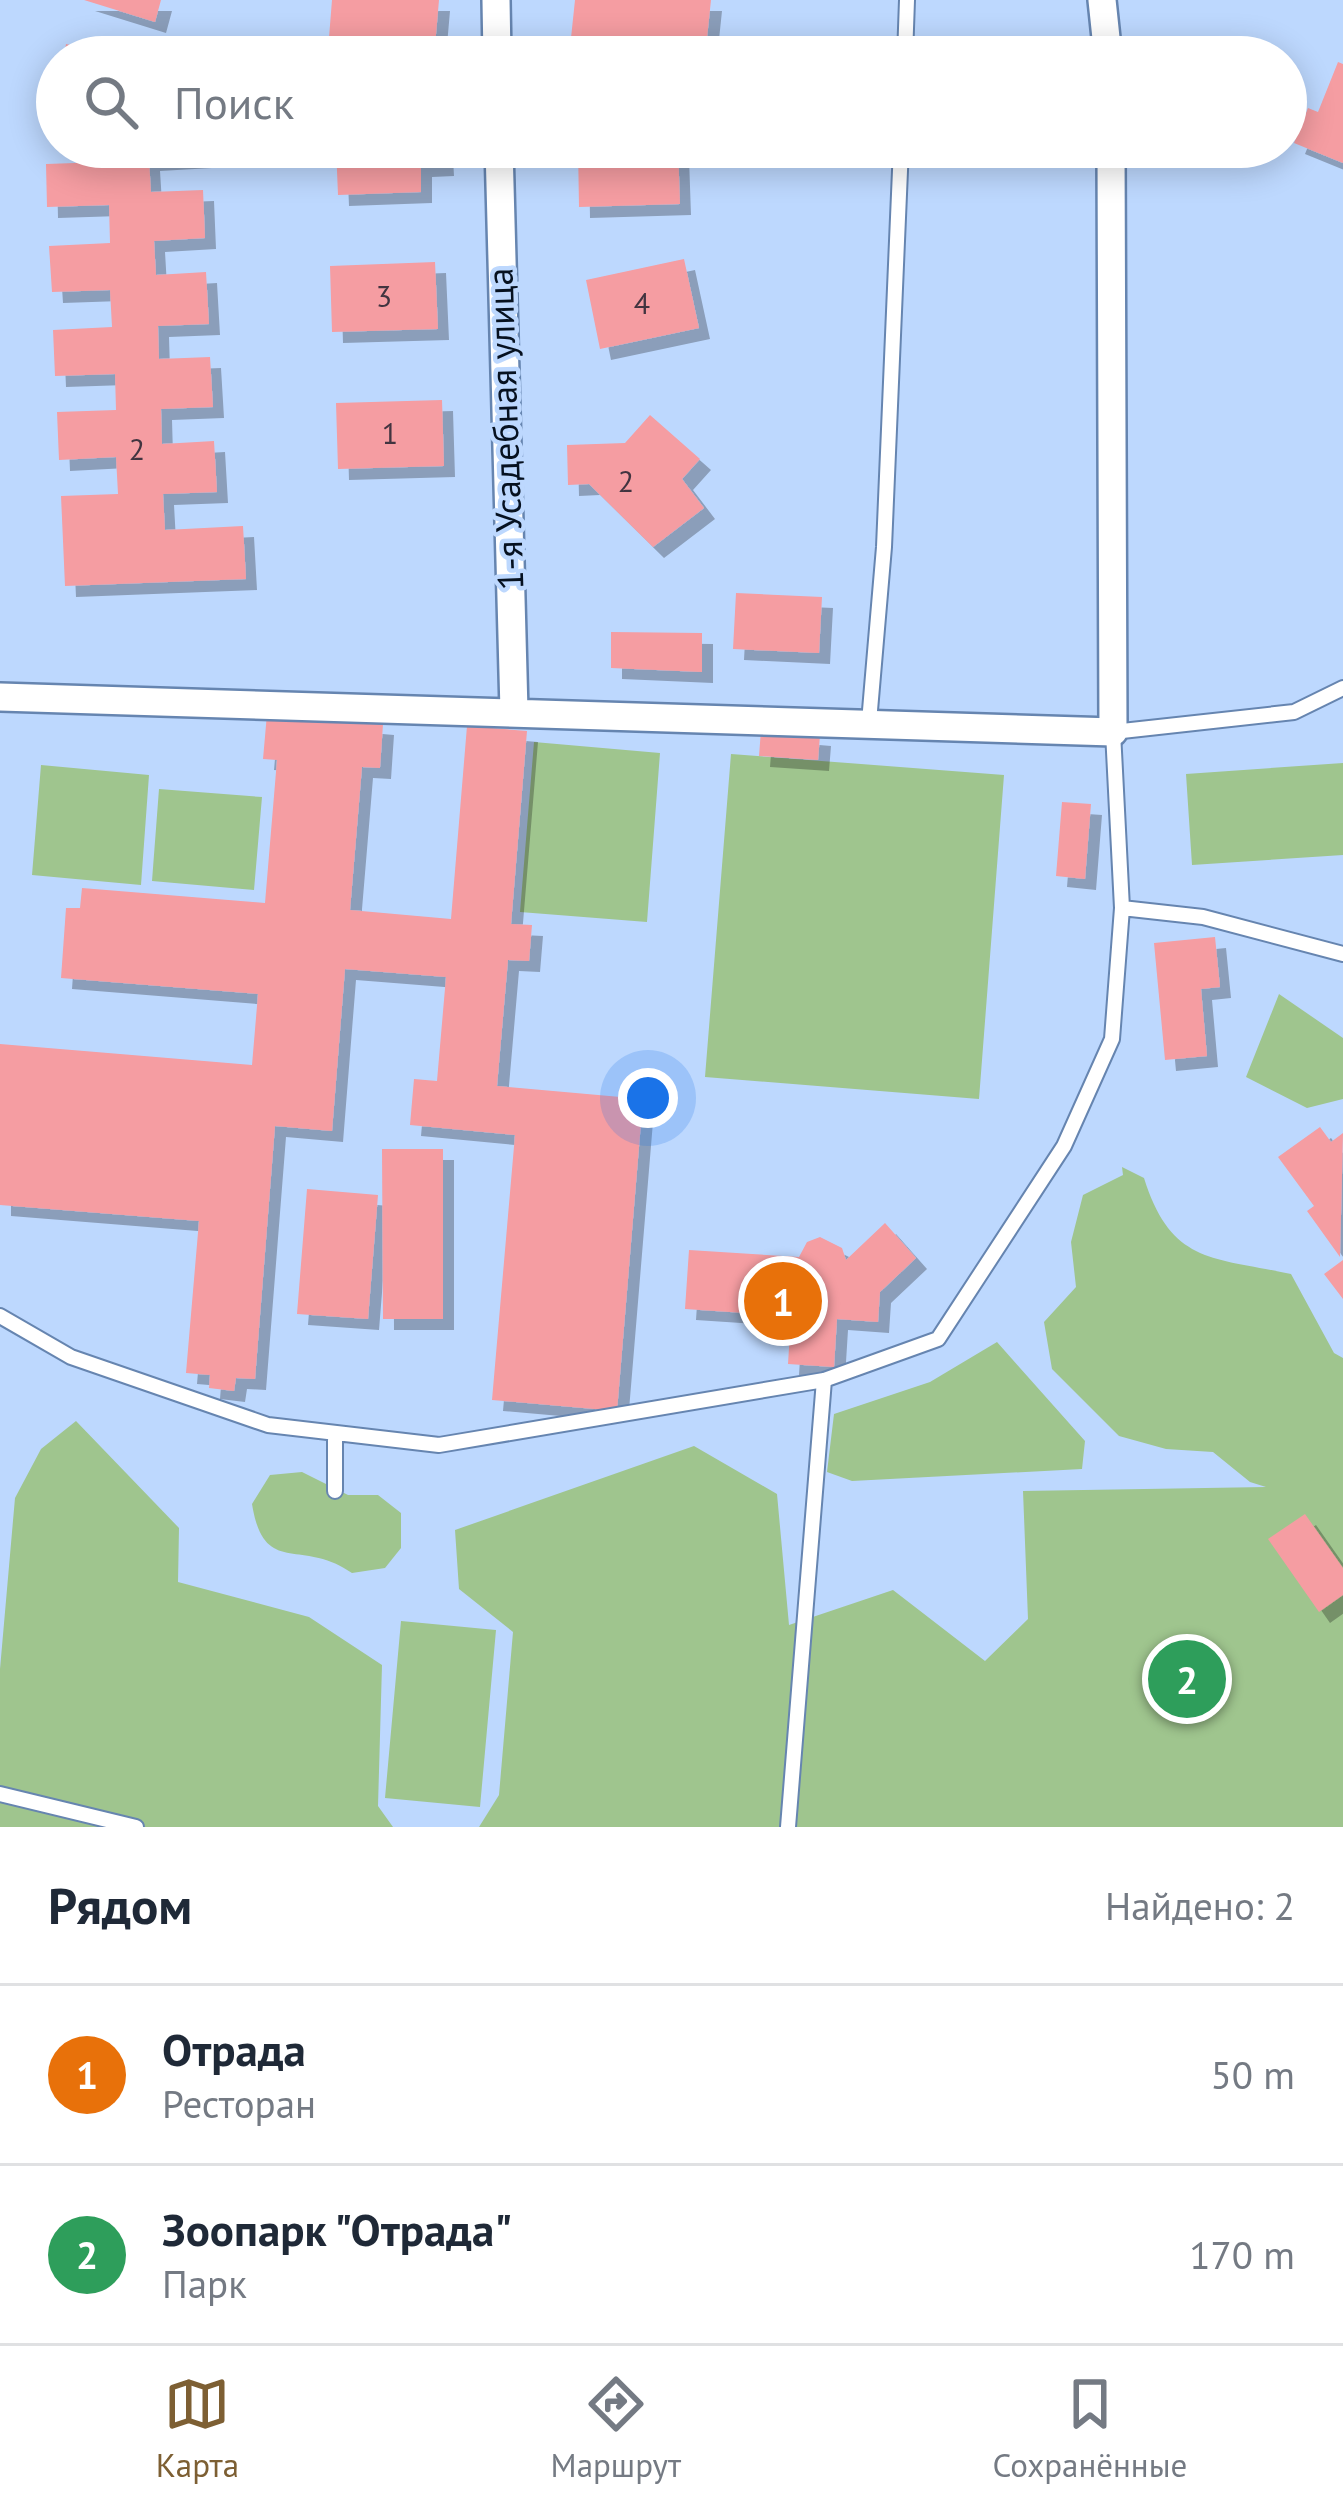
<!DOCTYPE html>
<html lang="ru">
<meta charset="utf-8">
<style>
:root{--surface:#fff;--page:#f2f2f3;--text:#1f2937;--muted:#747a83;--line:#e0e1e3;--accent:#7d5f33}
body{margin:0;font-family:"PT Sans",sans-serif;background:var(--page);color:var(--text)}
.you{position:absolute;left:648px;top:1098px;width:42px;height:42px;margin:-30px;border:9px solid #fff;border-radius:50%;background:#1a73e8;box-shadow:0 0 0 18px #1a73e833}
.badge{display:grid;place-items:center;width:78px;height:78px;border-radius:50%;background:var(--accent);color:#fff;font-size:39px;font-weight:700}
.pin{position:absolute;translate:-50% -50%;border:6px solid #fff;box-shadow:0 3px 12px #0006}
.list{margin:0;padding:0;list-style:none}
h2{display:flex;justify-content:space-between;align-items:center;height:156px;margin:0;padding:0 48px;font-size:51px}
h2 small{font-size:39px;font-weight:400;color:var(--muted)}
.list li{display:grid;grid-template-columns:78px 1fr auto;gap:36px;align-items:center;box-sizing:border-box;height:180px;padding:0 48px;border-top:3px solid var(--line)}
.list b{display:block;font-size:45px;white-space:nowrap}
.list p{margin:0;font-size:39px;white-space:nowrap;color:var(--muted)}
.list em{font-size:39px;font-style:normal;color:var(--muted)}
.icon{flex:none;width:66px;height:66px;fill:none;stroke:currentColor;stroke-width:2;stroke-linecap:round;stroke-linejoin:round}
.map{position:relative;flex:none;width:1343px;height:1827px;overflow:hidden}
.search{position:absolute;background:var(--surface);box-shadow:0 6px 30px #0003;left:36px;right:36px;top:36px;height:132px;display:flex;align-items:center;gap:30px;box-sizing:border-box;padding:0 42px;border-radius:66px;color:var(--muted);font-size:45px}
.sheet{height:516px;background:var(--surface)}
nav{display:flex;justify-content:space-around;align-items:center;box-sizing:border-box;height:168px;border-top:3px solid var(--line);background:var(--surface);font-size:33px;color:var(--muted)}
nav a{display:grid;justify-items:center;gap:6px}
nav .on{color:var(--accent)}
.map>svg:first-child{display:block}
.green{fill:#9fc58e}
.building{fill:#f59da2;filter:url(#shadow)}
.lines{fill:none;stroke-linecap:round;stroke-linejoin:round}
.service-casing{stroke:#6685b0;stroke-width:18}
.minor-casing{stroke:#6685b0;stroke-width:32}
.service{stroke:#fff;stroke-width:14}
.minor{stroke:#fff;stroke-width:27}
.labels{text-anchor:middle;stroke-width:9;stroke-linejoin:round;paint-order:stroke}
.number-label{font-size:30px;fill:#423440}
.street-label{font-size:36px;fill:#061120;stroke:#bdd8fe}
</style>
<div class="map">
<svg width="1343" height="1827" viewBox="0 0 1343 1827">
<defs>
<filter id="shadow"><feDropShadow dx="11" dy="11" stdDeviation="0" flood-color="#0004"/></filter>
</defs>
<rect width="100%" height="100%" fill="#bdd8fe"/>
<path class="green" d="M534 742 660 753 647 922 520 912Z
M731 754 1004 775 979 1099 705 1077Z
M1343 763V855L1192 865 1186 774Z
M41 765 149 775 141 885 32 875Z
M159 789 262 797 254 890 152 881Z
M1279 994 1343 1038V1099L1307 1108 1246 1077Z
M1122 1167 1144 1178C1171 1264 1212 1257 1291 1274L1334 1353 1343 1358V1827H479L499 1795 513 1632 459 1589 455 1530 694 1446 777 1494 789 1625 893 1590 985 1661 1028 1619 1023 1491 1266 1487 1250 1482 1213 1452 1166 1449 1119 1436 1052 1369 1044 1322 1076 1287 1071 1242 1083 1195 1123 1175Z
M997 1342 1085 1441 1082 1469 852 1481 827 1472 834 1414 930 1382Z
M76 1421 179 1528 178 1582 309 1617 382 1665 378 1806 393 1827H0V1669L15 1498 41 1449Z
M302 1472 348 1495H378L401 1513V1548L385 1568 352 1573C301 1537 264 1578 252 1504L270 1475Z
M401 1621 496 1630 480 1807 385 1798Z"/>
<path class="building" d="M84 0H161L155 22Z
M332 0H439L434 57 328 50Z
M575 0H711L705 57H569Z
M66 44 111 55V57H64Z
M1338 62 1343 64V163L1294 143 1308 108 1318 112Z
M52 64 57 65V120L48 121Z
M103 147H201V157L149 160 151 192 203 190 205 238 154 241 156 275 206 272 209 324 158 326 159 359 210 357 213 407 161 409 162 444 214 441 217 492 163 494 165 530 243 526 246 579 65 586 61 496 118 494 116 457 59 460 57 412 116 410 115 374 55 376 53 330 112 327 110 290 52 292 49 246 110 243 109 205 47 207 46 164 104 162Z
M336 147H442L443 165 421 166V192L338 195Z
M578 147H678L680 204 579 207Z
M684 259 699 328 600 349 586 280Z
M435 262 438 329 332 332 330 266Z
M442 400 444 466 338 469 336 403Z
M650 415 700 459 682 479 704 508 653 547 589 484 568 485 567 445 625 443Z
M736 593 822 597 819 653 733 649Z
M611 632 702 633V672L611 668Z
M267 714 383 724 380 768 362 767 350 910 451 919 467 726 527 731 511 924 532 925 529 961 508 960 497 1086 643 1099 617 1411 492 1400 515 1135 410 1125 414 1079 437 1081 446 977 345 969 332 1131 275 1126 255 1379 236 1378 234 1391 209 1388 210 1375 186 1373 199 1221 0 1205V1044L252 1065 258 994 61 978 66 908H80L82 888 265 903 277 760 263 759Z
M761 730 820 735 818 760 759 756Z
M1062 802 1091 804 1085 879 1056 876Z
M1215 937 1220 987 1201 989 1207 1056 1165 1060 1154 943Z
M1320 1127 1331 1142 1343 1133 1340 1257 1307 1211 1314 1206 1278 1157Z
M382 1149H443V1319H383Z
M307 1189 378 1195 368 1319 297 1314Z
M885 1223 916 1258 880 1292 878 1322 837 1319 834 1367 788 1364 791 1316 685 1309 689 1250 799 1257 807 1242 820 1237 842 1248 846 1260Z
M1343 1260V1299L1324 1274Z
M1305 1514 1343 1568V1595L1319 1612 1268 1539Z"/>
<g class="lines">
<g class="service-casing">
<path id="service" d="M905 57 907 0
M869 722 884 547 901 147
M1122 908 1203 917 1343 954
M0 1316 71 1357 268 1425 439 1445 824 1380 938 1339 1064 1146 1112 1039 1122 908 1113 732 1294 712 1343 688
M335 1491V1433
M0 1794 136 1827
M788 1827 824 1380"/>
</g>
<g class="minor-casing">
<path id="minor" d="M496 0 497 57
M1102 0 1108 57
M499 147 514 711
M0 697 1113 732 1111 147"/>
</g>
<use href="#service" class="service"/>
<use href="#minor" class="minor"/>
</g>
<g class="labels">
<g class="number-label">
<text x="384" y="307">3</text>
<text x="642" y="314">4</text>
<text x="390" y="444">1</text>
<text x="137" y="460">2</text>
<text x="626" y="492">2</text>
</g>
<g class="street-label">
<text transform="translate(505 429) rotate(-92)" y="13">1-я Усадебная улица</text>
</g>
</g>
</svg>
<div class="you"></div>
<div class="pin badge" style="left:783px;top:1301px;background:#e8710a">1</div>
<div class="pin badge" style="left:1187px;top:1679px;background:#2e9e5b">2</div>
<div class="search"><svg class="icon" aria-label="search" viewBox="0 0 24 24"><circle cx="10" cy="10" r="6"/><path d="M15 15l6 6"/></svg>Поиск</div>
</div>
<section class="sheet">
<h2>Рядом<small>Найдено: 2</small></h2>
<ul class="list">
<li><span class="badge" style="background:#e8710a">1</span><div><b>Отрада</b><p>Ресторан</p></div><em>50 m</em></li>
<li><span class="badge" style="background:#2e9e5b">2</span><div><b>Зоопарк &quot;Отрада&quot;</b><p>Парк</p></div><em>170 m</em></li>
</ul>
</section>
<nav>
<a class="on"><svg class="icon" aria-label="map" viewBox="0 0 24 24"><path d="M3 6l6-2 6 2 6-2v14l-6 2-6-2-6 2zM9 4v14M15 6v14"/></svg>Карта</a>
<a><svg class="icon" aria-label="directions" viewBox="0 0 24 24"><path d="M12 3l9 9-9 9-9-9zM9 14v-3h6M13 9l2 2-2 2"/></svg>Маршрут</a>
<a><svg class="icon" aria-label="saved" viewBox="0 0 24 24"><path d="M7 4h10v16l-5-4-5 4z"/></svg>Сохранённые</a>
</nav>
